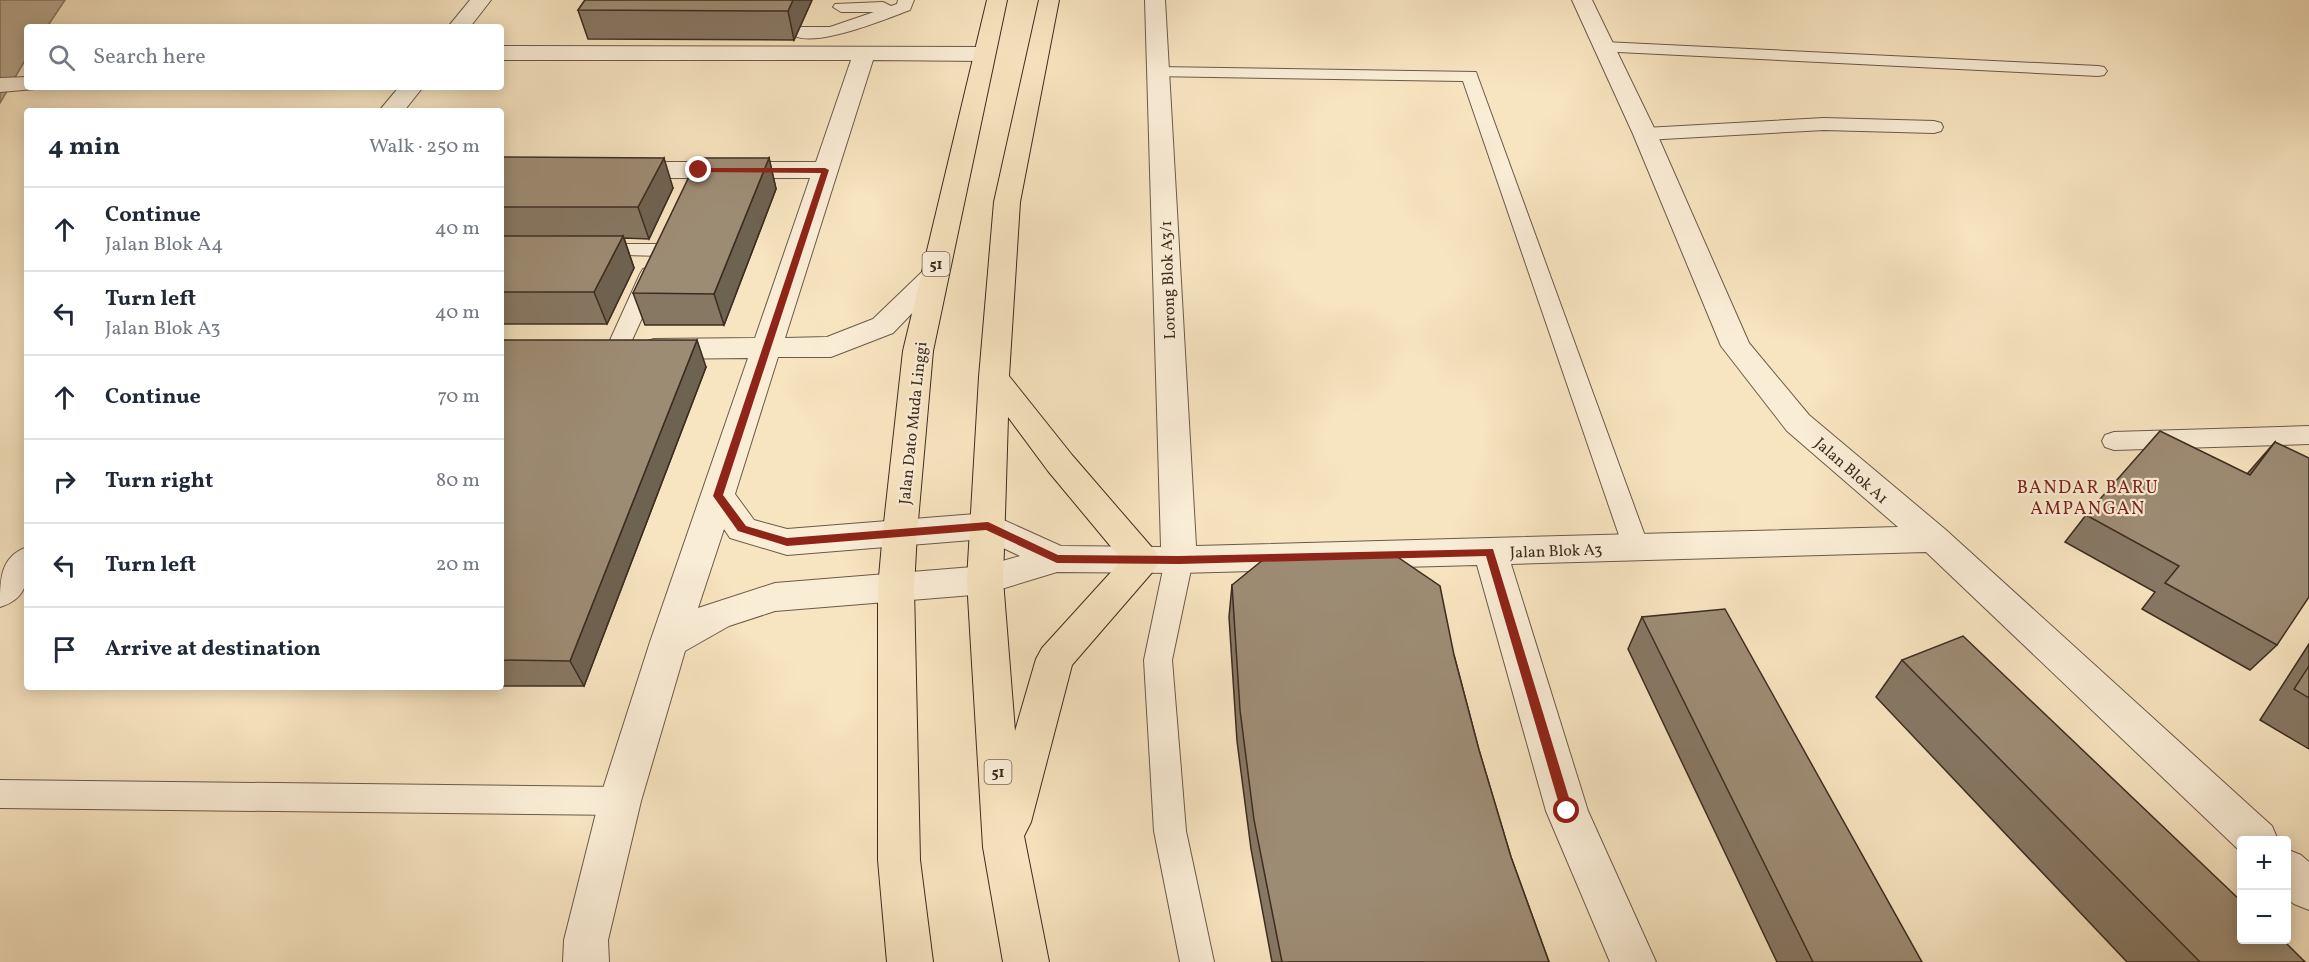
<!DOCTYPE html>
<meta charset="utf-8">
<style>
:root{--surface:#fff;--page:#f6f6f7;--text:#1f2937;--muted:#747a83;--line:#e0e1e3}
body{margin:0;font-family:Vollkorn,serif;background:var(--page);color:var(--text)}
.controls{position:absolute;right:18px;bottom:18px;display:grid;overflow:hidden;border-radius:6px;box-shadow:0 3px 15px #0003}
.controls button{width:54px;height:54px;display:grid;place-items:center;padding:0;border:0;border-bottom:2px solid var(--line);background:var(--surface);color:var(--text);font:30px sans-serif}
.stop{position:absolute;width:18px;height:18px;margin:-14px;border:4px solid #8f2418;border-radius:50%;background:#fff}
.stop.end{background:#8f2418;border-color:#fff;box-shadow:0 2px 6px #0008}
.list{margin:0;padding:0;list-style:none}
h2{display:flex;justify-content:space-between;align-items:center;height:78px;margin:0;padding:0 24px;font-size:26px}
h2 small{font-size:20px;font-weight:400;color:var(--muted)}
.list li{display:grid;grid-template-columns:39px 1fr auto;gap:18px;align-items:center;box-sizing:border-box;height:84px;padding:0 24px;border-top:2px solid var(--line)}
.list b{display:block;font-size:22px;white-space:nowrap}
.list p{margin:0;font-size:20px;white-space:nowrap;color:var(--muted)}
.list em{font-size:20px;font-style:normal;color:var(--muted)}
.icon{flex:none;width:33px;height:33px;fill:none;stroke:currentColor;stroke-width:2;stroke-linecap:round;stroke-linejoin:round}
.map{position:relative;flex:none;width:2309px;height:962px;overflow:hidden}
.search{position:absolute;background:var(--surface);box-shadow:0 3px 15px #0003;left:24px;top:24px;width:480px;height:66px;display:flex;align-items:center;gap:15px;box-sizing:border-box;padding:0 21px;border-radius:6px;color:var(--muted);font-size:22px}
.panel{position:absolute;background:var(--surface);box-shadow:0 3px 15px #0003;left:24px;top:108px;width:480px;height:582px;border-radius:6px}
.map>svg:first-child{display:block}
.water{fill:#b7a58a;stroke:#867560;stroke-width:1.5}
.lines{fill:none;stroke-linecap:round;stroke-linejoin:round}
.lane-casing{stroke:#6b5a49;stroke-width:2}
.street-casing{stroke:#6b5a49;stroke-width:2}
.highway-casing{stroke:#3c2c21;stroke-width:2}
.lane{fill:#faedd6;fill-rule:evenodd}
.street{fill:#faedd6;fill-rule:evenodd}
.highway{fill:#f7e4c0;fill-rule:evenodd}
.wall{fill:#877864;stroke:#3c2c21;stroke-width:1.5}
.shaded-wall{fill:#6e6251;stroke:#3c2c21;stroke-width:1.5}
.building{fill:#9d8c74;stroke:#3c2c21;stroke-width:1.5}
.route{fill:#8f2418}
.labels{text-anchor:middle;stroke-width:4.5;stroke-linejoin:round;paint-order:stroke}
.shield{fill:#faedd6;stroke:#756657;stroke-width:1.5}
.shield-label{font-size:15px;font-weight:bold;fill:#3c2c21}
.street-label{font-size:16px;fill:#3c2c21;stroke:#faedd6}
.neighbourhood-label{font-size:18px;letter-spacing:1.5px;fill:#7a1f14;stroke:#faedd6}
</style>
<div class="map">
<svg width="2309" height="962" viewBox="0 0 2309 962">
<rect width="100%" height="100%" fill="#f7e4c0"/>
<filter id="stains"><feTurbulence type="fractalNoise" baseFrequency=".00333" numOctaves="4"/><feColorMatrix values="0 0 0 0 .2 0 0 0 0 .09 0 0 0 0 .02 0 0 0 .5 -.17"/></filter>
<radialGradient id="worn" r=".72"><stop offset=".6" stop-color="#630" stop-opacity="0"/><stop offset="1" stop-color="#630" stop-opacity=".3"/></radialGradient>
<path class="water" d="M0 0H65L47 27H27V57L0 103Z"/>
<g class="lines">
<g class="lane-casing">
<path id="lane" d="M898 0H914L910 10C888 18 805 53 790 32L798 27H830L874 12H841L833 7 835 4 883 2 891 6 897 4Z
M1604 42 2098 66 2104 67 2107 71 2104 75 2098 76 1598 51 1595 47 1598 43Z
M1158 67 1476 72 1649 547 1645 554 1636 557 1627 554 1623 547 1463 81 1152 76 1149 72 1152 68Z
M1824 118 1934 121 1941 123 1943 127 1941 131 1934 133 1824 130 1645 140 1638 138 1636 134 1638 130 1645 128Z
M593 244H662L669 246 673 250 669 254 662 256 586 254 582 250 586 246Z
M651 267 659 269 662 274 628 349 625 354 617 356 609 354 606 349 640 274 643 269Z
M2309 426V444L2114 450 2105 447 2102 441 2105 435 2114 432Z
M1179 550 1189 553 1193 560 1172 660 1186 831 1214 962H1180L1154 831 1144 660 1165 560 1169 553Z
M0 780 620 787 631 791 636 801 631 811 620 815 0 808Z"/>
</g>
<g class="street-casing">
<path id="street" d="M470 0H491L470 27H448Z
M1145 0H1165L1196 546 1898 527 1787 431 1721 346 1633 134 1572 0H1592L1657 134 1749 343 1809 415 1946 530 2272 826 2278 840H2242V853L1926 552 1511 564 1588 811 1656 962H1610L1546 811 1477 565 1179 573 1057 572 985 594 775 611 729 626 685 651 641 801 608 940 609 962H563L564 940 599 801 650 642 748 358 654 359 644 356 639 349 644 342 654 339 755 338 810 178H623L614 175 610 170 614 165 623 162H816L851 60H501V46L984 47 992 49 995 54 992 59 984 61 873 60 785 338 827 337 873 319 924 270 934 268 944 270 948 276 893 333 831 357H778L735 494 754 520 787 529 988 513 1061 546 1161 547ZM724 529 730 538 787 555 984 539 1020 556 985 566 775 583 698 608Z
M27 77V87H36L35 89 0 92V78Z
M399 87H423L404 111H379Z
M27 547C27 575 32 597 0 607 0 579 0 557 27 547Z
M2286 849 2301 855 2309 862V910L2294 904 2286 898Z"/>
</g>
<g class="highway-casing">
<path id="highway" d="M987 0H1007L933 351 917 532 914 588 920 860 933 962H887L878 860V588L883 532 903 351Z
M1039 0H1059L1020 202 1009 376 1072 455 1155 551 1160 560 1155 569 1072 665 1031 822 1024 836 1049 962H1003L983 847 967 580 979 377 994 202ZM1008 417 1048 471 1122 560 1042 648 1036 659 1015 731 1003 580Z"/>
</g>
<use href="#lane" class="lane"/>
<use href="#street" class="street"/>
<use href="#highway" class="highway"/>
</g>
<path class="wall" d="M585 0H812L794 40 588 39 578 10Z
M501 157 673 188 649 239 624 238 634 268 607 324H501Z
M769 158 776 189 724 325H645L633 293Z
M501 340 706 367 584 686H501Z
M2275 442 2277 645 2250 670 2142 609 2155 592 2065 542 2086 515 2247 474Z
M1232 585 1454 655 1479 750 1511 857 1549 962H1272L1251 849 1237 741 1229 617Z
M1642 617 1922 962H1777L1628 649Z
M2309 644V749L2260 720Z
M1902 660 2305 962H2127L1876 697Z"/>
<path class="shaded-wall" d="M793 0H812L794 40 788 11Z
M664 158 673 188 649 239 638 207Z
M769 158 776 189 724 325 714 294Z
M623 236 634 268 607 324 594 292Z
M697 340 706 367 584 686 570 661Z"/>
<path class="building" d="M585 0H793L788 11 578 10Z
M501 157 664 158 638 207H501Z
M698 158H769L714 294 633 293Z
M501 236H623L594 292H501Z
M501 340H697L570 661 501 660Z
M2160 431 2250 475 2275 442 2309 458V597L2277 645 2165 583 2179 566 2086 515Z
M1269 555 1396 556 1440 586 1454 655 1479 750 1511 857 1549 962H1282L1254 820 1240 710 1232 585Z
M1725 609 1922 962H1813L1642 617Z
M1963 636 2241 901V939H2282L2305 962H2200L1902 660Z
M2309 666V698L2294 689Z"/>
<path class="route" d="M699 168H825L829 170 723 495 746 526 787 538 988 522 1058 555 1179 556 1493 549 1573 811 1571 815 1567 817 1561 811 1486 556 1179 564 1057 563 986 530 787 546 738 531 713 496 821 173 696 172Z"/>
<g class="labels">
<g class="shield">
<rect x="922.5" y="252" width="27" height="24" rx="4.5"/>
<rect x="984.5" y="760" width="27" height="24" rx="4.5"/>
</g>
<g class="shield-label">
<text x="936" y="269">51</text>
<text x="998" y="777">51</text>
</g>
<g class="street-label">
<text transform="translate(1167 280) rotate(-92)" y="6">Lorong Blok A3/1</text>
<text transform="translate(912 423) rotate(-84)" y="6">Jalan Dato Muda Linggi</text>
<text transform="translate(1852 470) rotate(41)" y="6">Jalan Blok A1</text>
<text transform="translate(1556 550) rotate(-2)" y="6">Jalan Blok A3</text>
</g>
<g class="neighbourhood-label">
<text x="2088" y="493">BANDAR BARU<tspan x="2088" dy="21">AMPANGAN</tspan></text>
</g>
</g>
<rect width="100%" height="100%" filter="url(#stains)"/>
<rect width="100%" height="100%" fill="url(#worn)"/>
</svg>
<div class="controls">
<button>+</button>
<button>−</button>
</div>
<div class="stop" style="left:1567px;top:811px"></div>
<div class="stop end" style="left:699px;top:170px"></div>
<div class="search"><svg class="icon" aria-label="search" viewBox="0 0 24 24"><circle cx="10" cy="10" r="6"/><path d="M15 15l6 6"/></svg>Search here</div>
<section class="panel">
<h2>4 min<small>Walk · 250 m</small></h2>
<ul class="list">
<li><svg class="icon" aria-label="ahead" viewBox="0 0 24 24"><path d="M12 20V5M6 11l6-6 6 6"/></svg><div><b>Continue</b><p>Jalan Blok A4</p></div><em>40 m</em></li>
<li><svg class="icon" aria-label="left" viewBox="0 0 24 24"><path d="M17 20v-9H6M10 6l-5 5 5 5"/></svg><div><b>Turn left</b><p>Jalan Blok A3</p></div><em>40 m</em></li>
<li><svg class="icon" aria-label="ahead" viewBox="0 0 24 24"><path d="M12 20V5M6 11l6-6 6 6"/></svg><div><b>Continue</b></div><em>70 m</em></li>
<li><svg class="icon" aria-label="right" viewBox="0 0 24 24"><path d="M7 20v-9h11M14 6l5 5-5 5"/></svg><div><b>Turn right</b></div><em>80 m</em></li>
<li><svg class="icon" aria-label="left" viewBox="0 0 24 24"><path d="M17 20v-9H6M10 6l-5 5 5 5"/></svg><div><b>Turn left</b></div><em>20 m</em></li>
<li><svg class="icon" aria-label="arrive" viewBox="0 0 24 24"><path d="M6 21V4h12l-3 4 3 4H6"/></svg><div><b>Arrive at destination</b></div></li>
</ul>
</section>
</div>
